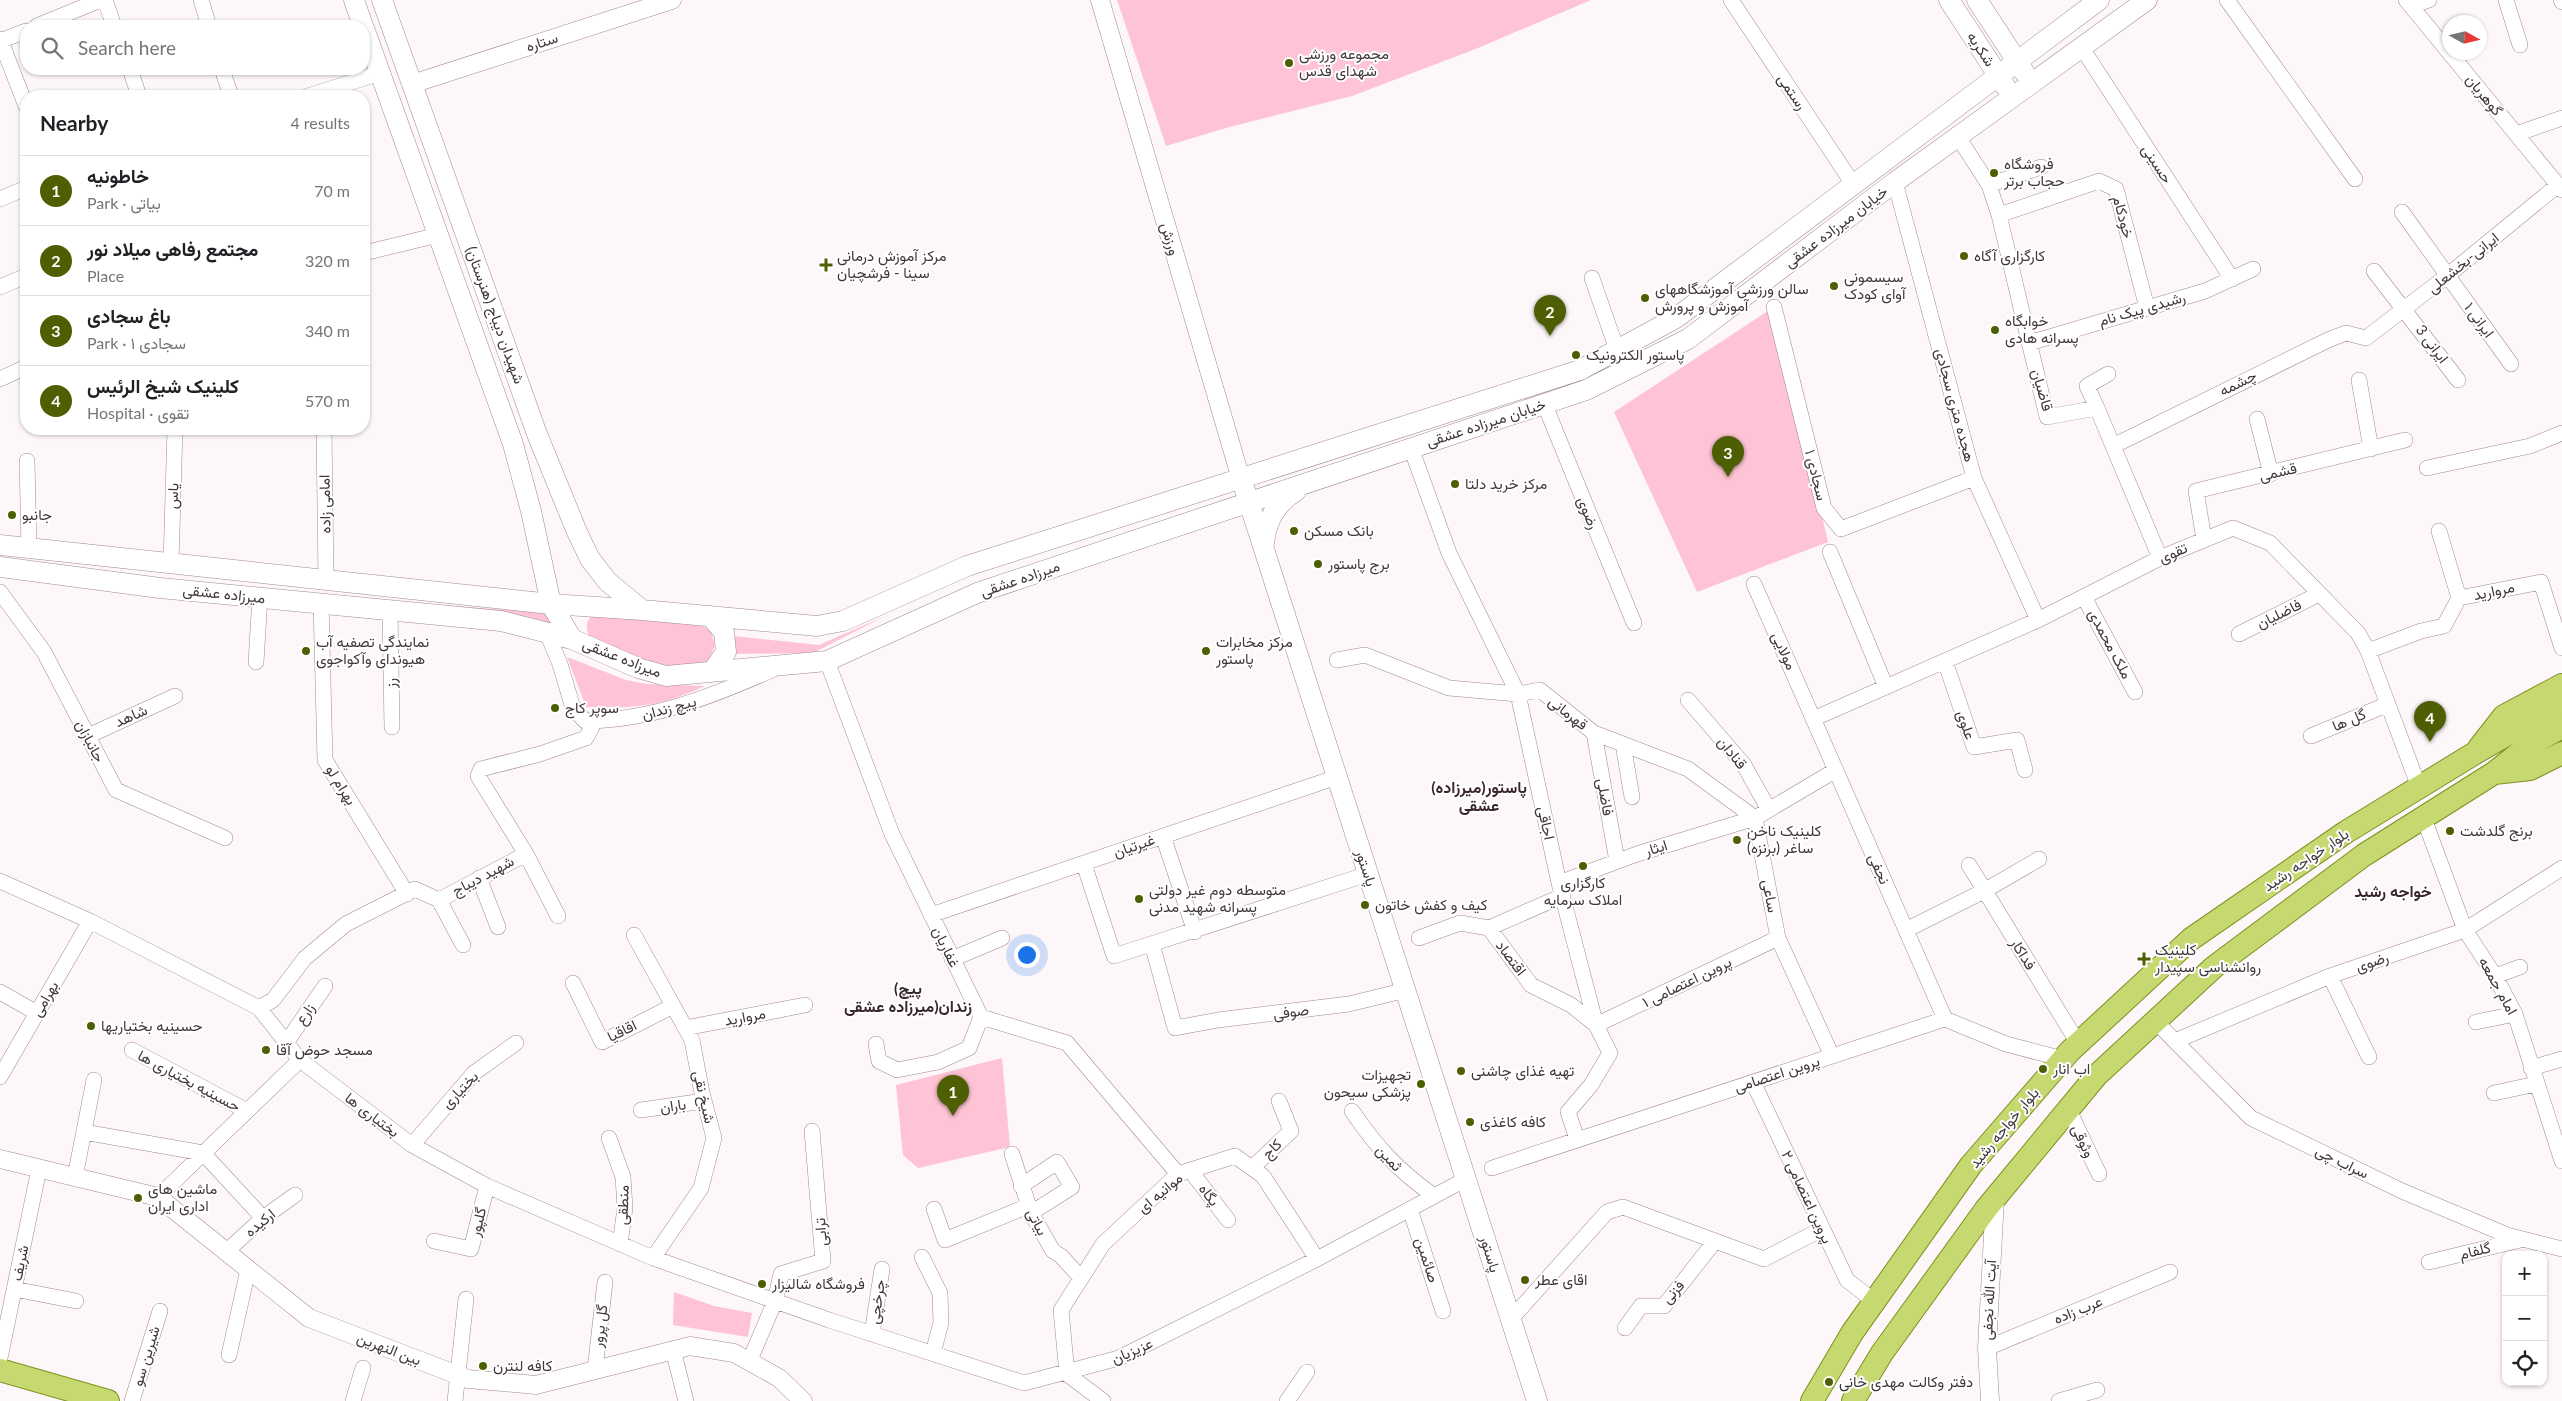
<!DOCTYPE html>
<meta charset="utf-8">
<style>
:root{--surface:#fff;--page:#f6f6f6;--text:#202124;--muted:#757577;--line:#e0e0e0;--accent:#4e5f03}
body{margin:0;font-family:Lato,Vazirmatn,sans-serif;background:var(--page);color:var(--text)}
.controls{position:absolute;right:15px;bottom:15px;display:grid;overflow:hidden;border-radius:10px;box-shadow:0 1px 4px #0004}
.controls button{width:45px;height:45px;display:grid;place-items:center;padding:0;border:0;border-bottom:1px solid var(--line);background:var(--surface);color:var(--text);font:25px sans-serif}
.compass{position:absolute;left:2442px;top:15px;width:45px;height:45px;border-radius:50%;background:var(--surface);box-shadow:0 1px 4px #0004;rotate:98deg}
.you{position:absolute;left:1026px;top:954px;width:18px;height:18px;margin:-12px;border:4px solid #fff;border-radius:50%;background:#1a73e8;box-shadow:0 0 0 8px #1a73e833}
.badge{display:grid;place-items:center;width:32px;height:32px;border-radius:50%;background:var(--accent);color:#fff;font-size:16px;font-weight:700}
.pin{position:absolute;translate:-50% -41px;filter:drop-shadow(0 1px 2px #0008)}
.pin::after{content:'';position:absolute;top:26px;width:18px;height:15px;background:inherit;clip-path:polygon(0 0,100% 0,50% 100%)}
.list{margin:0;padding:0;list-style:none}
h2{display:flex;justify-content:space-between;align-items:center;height:65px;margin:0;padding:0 20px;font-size:21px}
h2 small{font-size:16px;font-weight:400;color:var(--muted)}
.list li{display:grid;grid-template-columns:32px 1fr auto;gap:15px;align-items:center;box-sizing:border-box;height:70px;padding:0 20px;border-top:1px solid var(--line)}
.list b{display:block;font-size:19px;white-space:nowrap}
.list p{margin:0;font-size:16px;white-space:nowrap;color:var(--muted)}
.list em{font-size:16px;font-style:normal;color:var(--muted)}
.icon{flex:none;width:28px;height:28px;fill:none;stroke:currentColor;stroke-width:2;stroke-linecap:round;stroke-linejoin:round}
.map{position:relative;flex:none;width:2562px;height:1401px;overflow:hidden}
.search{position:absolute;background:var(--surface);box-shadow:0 1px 4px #0004;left:20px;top:20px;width:350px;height:55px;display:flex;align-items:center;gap:12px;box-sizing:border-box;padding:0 18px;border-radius:20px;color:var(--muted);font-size:19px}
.panel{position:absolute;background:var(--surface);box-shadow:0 1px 4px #0004;left:20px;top:90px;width:350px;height:345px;border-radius:20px}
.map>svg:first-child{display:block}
.green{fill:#fec3d5}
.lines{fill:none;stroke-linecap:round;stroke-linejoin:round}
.minor-casing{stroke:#a18990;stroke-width:16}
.tertiary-casing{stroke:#a18990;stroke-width:19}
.secondary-casing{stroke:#a18990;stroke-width:21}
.primary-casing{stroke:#7e901f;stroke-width:24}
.minor{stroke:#fff;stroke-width:15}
.tertiary{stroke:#fff;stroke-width:18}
.secondary{stroke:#fff;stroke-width:20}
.primary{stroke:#c5d970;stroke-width:22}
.poi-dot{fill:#4e5f03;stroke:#fff;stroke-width:2}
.labels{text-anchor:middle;stroke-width:4;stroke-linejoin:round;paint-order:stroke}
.street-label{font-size:15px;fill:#413639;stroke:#fff}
.poi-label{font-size:15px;fill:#413639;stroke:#fff;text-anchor:start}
.neighbourhood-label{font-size:16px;font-weight:bold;fill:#3a262c;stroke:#fff}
</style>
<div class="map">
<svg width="2562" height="1401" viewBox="0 0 2562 1401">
<rect width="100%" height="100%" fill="#fdf7f9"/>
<path class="green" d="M1117 0H1591L1478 48 1352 96 1226 128 1166 146Z
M1774 307 1828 542 1697 592 1614 412Z
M443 605 547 613 552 625Z
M594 613 703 626 711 632 715 645 709 661C700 663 690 667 682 668 660 669 609 646 589 636 585 626 586 621 594 613Z
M885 616 813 653 733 654V636L819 645Z
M567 657 626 680 647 684 705 686C661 706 634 709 586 707Z
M1002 1058 1010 1147 918 1168 903 1155 896 1085Z
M674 1292 714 1306 752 1313 748 1337 673 1325Z"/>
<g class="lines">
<g class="minor-casing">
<path id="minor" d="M105 0 114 26
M201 0 209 26
M1731 0 1853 184
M2227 0 2355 179
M2406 0 2562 190
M2506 0 2520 45
M2561 0 2562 2
M2411 6 2429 0
M37 26 100 0
M0 39 26 106
M0 41 26 31
M2082 48 2232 279
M130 69 139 96
M222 69 231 96
M308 96 380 73
M2516 134 2562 118
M1958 137 1989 185 1999 215 2047 417 2097 408 2160 558
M1895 182 1974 478 2038 620
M1989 185 2041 167
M0 199 26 188
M2402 212 2511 364
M1999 215 2099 181 2116 189 2147 308
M364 253 438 235
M2374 271 2458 380
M1592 278 1617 350
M0 287 26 276
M1774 307 1824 508 1841 529 1974 478
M2029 343 2205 291 2253 269
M0 379 26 367
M2359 380 2371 449
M1544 403 1634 623
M2097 408 2087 386 2108 374
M2257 419 2271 474
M324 429 326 580
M2113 446 2328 340 2346 333 2366 338 2447 276 2558 185
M1411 448 1449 553 1518 694 1559 883 1596 1025 1610 1053 1591 1085 1568 1112 1577 1139
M27 461 29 548
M2427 468 2530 446 2562 433
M2439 531 2459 598
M2204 539 2196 491 2405 440
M1830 552 1886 687
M171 563 175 429
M1754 584 1945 1019
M0 592 44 652 116 790 225 838
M2084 597 2135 692
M321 603 325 760 407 894
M390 610 392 727
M547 633 560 664 573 708 585 721C653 720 710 697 772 670
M2239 634 2319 594
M2368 651 2421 631 2444 626 2459 598 2541 582 2562 648
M1337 660 1365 655 1449 688 1518 694 1540 690 1594 733 1688 769 1755 818
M827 661 892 834 981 1017 1067 1043 1178 1174
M1945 661 1974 747 2017 740 2025 770
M256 662 260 597
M1688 700 1744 765 1769 810
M1813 719 2038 620 2160 558 2233 528 2270 543 2358 633 2368 651 2419 787
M1594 733 1617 861
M88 736 175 696
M2311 736 2386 705
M1623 744 1632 797
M2423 816 2465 930 2495 976 2515 1014 2562 1161
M1755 818 1778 938 1832 1056
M1163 836 1195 932
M526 854 558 916
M1084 864 1114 956 1368 874
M1969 865 2078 1043
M479 878 498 927
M0 881 90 921 259 1008 300 1060 412 1145 487 1186 653 1258 829 1320 1024 1383 1119 1358 1317 1259 1466 1179
M1559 883 1637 854 1755 818 1836 770
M439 900 463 945
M931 915 1337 777
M1489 928 1562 896
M1906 930 1984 891 2039 859
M634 935 692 1040 702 1093 714 1138 701 1188 653 1258
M1419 938 1460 923 1489 928 1531 985 1571 1005 1596 1025
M1152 944 1175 1028 1218 1020 1349 1004 1406 990
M952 959 1002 938
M2330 976 2369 1057
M2495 976 2520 967
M573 983 602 1042 673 1006
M0 992 37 1013
M259 1008 273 1000 305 958 346 924 415 889 439 900 526 854 478 776 481 769 540 754 586 738 595 721
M2155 1021 2251 1118 2402 1191 2507 1235 2562 1249
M2476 1022 2515 1014
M1596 1025 1778 938
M685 1028 805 1005
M2175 1041 2330 976 2465 930 2562 868
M286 1043 325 986
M876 1044 879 1061 897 1070 938 1062 969 1048 981 1017
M132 1050 247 1111
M2531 1068 2562 1059
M0 1077 90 921
M1753 1082 1847 1280 1874 1301
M2494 1093 2536 1084
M2068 1108 2099 1174
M641 1110 704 1101
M1352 1111C1377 1148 1398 1170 1434 1196
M84 1132 203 1153 263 1218
M609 1138 623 1177 625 1208 620 1244
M412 1145 474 1073 516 1043
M1012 1154 1031 1213 1053 1251 1061 1256 1081 1278
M1252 1168 1291 1131 1279 1101
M1492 1168 1945 1019 2006 1044 2063 1059
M1190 1170 1228 1220
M75 1177 94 1080
M1021 1186 1057 1162 1072 1187 1031 1213
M158 1197 300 1060
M934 1209 945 1240 1028 1206
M1410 1209 1443 1311
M434 1241 471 1249 487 1186
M226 1252 263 1218 295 1195
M922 1257 940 1293 941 1323 933 1353
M2429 1262 2520 1240
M14 1289 76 1301
M1510 1320 1607 1212 1623 1207 1764 1259 1822 1229
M1625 1328 1641 1306H1664L1715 1241
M872 1334 882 1269
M1987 1348 2170 1272
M673 1350 686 1401
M229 1355 248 1270
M0 1358 39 1169
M749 1362 775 1301 781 1274 823 1261 812 1131
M595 1370 605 1282
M132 1401 160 1311
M353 1401 363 1368
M455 1401 466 1299
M1103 1401 1067 1374 1061 1310 1103 1244 1178 1174 1235 1156 1263 1176 1317 1259
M1287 1401 1307 1372
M2059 1401 2097 1390"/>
</g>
<g class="tertiary-casing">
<path id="tertiary" d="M1100 0 1241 479
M412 84 672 0
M0 1159 158 1197 309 1318 468 1379 536 1385 690 1346 734 1353 779 1378 803 1401
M1990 1401 1987 1348 1995 1198"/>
</g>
<g class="secondary-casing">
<path id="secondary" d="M354 0 363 26
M382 0 537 434 577 532 590 559 608 582 642 610
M1949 0 2005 86
M1977 0 2024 72
M364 28 513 444 531 511 551 604 572 639
M1245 490 1537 1401
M1264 544C1266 520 1276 503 1296 491
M0 545 551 604 642 610 817 626 843 621 967 566 1580 370 1676 318 2099 0
M0 567 160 588 501 621 572 639 638 668 666 676 827 661 977 593 1586 390 1688 339 1895 182 2147 0
M710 616 724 632 726 652 712 672"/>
</g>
<g class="primary-casing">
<path id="primary" d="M2479 748 2504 716 2562 685
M2494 773 2530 769 2562 753
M0 1370 108 1401
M1812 1401 1852 1333 1971 1165 2070 1051 2191 939 2346 832 2475 753 2562 703
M1853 1401 1882 1353 1986 1209 2096 1076 2214 967 2364 855 2494 773 2528 746 2562 727"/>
</g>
<use href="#minor" class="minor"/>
<use href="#tertiary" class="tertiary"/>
<use href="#secondary" class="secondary"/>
<use href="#primary" class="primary"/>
</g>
<g class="poi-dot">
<circle cx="1289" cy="63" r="5"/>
<circle cx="1994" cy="173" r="5"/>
<circle cx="1964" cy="256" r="5"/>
<path d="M823.5 257.5h5v5h5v5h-5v5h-5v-5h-5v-5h5z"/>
<circle cx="1834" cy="286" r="5"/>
<circle cx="1645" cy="298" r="5"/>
<circle cx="1995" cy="330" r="5"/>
<circle cx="1576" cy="355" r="5"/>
<circle cx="1455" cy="484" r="5"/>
<circle cx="12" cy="515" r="5"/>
<circle cx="1294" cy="531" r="5"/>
<circle cx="1318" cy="564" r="5"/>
<circle cx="306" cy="651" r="5"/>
<circle cx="1206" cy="651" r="5"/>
<circle cx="555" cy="708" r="5"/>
<circle cx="2450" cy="831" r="5"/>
<circle cx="1737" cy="840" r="5"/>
<circle cx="1583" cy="866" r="5"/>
<circle cx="1139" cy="899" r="5"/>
<circle cx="1365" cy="905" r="5"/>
<path d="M2141.5 951.5h5v5h5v5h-5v5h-5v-5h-5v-5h5z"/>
<circle cx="91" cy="1026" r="5"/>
<circle cx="266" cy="1050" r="5"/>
<circle cx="2043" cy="1069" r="5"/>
<circle cx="1461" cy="1071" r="5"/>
<circle cx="1421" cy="1084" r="5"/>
<circle cx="1470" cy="1122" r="5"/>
<circle cx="138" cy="1198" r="5"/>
<circle cx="1525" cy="1280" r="5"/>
<circle cx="762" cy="1284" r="5"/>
<circle cx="483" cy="1366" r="5"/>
<circle cx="1829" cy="1382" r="5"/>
</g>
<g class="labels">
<g class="street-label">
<text transform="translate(542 42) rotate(-18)" y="5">ستاره</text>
<text transform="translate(1981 49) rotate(57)" y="5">شکریه</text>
<text transform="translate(1792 92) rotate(56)" y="5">رستمی</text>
<text transform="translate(2484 95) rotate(51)" y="5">گوهریان</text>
<text transform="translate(2157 164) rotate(57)" y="5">حسینی</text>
<text transform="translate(2123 217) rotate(75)" y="5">خودکام</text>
<text transform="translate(1836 227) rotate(-37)" y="5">خیابان میرزاده عشقی</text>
<text transform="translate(1170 239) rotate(74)" y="5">ورزش</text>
<text transform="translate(2463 263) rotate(-39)" y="5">ایرانی-بخشعلی</text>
<text transform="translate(2142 309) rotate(-16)" y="5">رشیدی پیک نام</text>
<text transform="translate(495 315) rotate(70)" y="5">شهیدان دیباج (هنرستان)</text>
<text transform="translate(2479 320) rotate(54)" y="5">ایرانی ۱</text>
<text transform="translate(2432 344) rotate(53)" y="5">ایرانی 3</text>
<text transform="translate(2238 383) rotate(-27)" y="5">چشمه</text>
<text transform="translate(2042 390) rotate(74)" y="5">قاضیان</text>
<text transform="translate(1955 405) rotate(75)" y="5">هجده متری سجادی</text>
<text transform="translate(1486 423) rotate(-18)" y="5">خیابان میرزاده عشقی</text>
<text transform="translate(2278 472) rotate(-13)" y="5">قشمی</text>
<text transform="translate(1816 475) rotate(76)" y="5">سجادی ۱</text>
<text transform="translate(173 496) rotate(-88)" y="5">یاس</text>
<text transform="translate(325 504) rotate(-91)" y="5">امامی زاده</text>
<text transform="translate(1588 513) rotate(68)" y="5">رضوی</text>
<text transform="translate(2173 553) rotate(-24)" y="5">تقوی</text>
<text transform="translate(1020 579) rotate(-19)" y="5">میرزاده عشقی</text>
<text transform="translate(2494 591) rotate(-12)" y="5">مروارید</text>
<text transform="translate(224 594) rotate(6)" y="5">میرزاده عشقی</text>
<text transform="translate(2279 614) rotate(-26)" y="5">فاضلیان</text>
<text transform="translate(2110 644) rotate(62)" y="5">ملک محمدی</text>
<text transform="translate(1784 651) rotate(66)" y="5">مولایی</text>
<text transform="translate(622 658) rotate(21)" y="5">میرزاده عشقی</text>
<text transform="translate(391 683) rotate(-91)" y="5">رز</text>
<text transform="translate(669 708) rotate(-15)" y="5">پیچ زندان</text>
<text transform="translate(1568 713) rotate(38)" y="5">قهرمانی</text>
<text transform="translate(131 716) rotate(-24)" y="5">شاهد</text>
<text transform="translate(2349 720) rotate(-23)" y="5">گل ها</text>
<text transform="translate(1966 725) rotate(71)" y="5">علوی</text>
<text transform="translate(90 741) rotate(62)" y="5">جانبازان</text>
<text transform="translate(1732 753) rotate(51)" y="5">قنادان</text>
<text transform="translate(341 785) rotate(58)" y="5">بهرام لو</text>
<text transform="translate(1605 797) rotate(80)" y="5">فاضلی</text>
<text transform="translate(1546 823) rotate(78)" y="5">اجاقی</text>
<text transform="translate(1134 846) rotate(-19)" y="5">غیرتیان</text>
<text transform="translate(1656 848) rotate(-17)" y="5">ایثار</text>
<text transform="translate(2306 860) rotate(-34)" y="5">بلوار خواجه رشید</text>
<text transform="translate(1366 868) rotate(72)" y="5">پاستور</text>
<text transform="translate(1879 869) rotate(66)" y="5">نجفی</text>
<text transform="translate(483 876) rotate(-28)" y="5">شهید دیباج</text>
<text transform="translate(1770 896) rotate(79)" y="5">ساعی</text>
<text transform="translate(946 947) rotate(64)" y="5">غفاریان</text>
<text transform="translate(2023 954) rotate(58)" y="5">فداکار</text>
<text transform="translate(1511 958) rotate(53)" y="5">اقتصاد</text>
<text transform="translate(2372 962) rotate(-19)" y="5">رضوی</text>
<text transform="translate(1687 982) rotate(-26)" y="5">پروین اعتصامی ۱</text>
<text transform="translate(2498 986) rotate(61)" y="5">امام جمعه</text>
<text transform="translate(45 999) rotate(-60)" y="5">بهرامی</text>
<text transform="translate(1291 1012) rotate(-7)" y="5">صوفی</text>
<text transform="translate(305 1014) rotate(-56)" y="5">زارع</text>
<text transform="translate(745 1017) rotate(-11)" y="5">مروارید</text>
<text transform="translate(622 1031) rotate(-26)" y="5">اقاقیا</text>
<text transform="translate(1777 1074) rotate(-18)" y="5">پروین اعتصامی</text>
<text transform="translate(189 1081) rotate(28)" y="5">حسینیه بختیاری ها</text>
<text transform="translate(460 1090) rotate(-46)" y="5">بختیاری</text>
<text transform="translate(704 1097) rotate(77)" y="5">شیخ نقی</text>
<text transform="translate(673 1106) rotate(-8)" y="5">باران</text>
<text transform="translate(372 1115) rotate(37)" y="5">بختیاری ها</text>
<text transform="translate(2004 1128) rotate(-50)" y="5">بلوار خواجه رشید</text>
<text transform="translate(2083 1141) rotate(65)" y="5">وثوقی</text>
<text transform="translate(1272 1149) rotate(-44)" y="5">کاج</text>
<text transform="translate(1389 1158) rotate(47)" y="5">ثمین</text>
<text transform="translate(2342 1162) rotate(26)" y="5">سراب چی</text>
<text transform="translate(1160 1193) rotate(-40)" y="5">موانیه ای</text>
<text transform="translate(1209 1195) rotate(53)" y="5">پگاه</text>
<text transform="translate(1807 1197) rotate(65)" y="5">پروین اعتصامی ۲</text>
<text transform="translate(623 1205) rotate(-88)" y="5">منطقی</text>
<text transform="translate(478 1222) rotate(-76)" y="5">گلپور</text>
<text transform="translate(1037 1222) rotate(62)" y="5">بیاتی</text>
<text transform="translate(260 1223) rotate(-40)" y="5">ارکیده</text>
<text transform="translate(821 1232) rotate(-95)" y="5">ترابی</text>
<text transform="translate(2475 1251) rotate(-14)" y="5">گلفام</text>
<text transform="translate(1490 1254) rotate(73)" y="5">پاستور</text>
<text transform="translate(1427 1260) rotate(72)" y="5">صائمین</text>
<text transform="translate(20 1263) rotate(-78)" y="5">شریف</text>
<text transform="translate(1673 1292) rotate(-48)" y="5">فزنی</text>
<text transform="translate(1989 1300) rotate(-87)" y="5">آیت الله نجفی</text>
<text transform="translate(877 1302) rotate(-82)" y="5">چرخچی</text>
<text transform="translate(2078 1310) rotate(-22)" y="5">عرب زاده</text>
<text transform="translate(600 1326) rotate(-83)" y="5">گل پرور</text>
<text transform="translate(389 1349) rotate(21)" y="5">بین النهرین</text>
<text transform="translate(1132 1351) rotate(-24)" y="5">عزیزیان</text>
<text transform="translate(146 1356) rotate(-73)" y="5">شیرین سو</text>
</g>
<g class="poi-label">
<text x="1299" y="59">مجموعه ورزشی<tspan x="1299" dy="17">شهدای قدس</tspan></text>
<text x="2004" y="169">فروشگاه<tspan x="2004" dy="17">حجاب برتر</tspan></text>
<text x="837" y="261">مرکز آموزش درمانی<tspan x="837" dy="17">سینا - فرشچیان</tspan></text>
<text x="1974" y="261">کارگزاری آگاه</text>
<text x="1844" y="282">سیسمونی<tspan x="1844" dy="17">آوای کودک</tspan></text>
<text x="1655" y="294">سالن ورزشی آموزشگاههای<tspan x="1655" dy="17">آموزش و پرورش</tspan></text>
<text x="2005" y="326">خوابگاه<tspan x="2005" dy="17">پسرانه هادی</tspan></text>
<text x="1586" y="360">پاستور الکترونیک</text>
<text x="1465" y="489">مرکز خرید دلتا</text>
<text x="22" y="520">جانبو</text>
<text x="1304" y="536">بانک مسکن</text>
<text x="1328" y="569">برج پاستور</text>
<text x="316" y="647">نمایندگی تصفیه آب<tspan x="316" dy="17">هیوندای وآکواجوی</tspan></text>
<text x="1216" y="647">مرکز مخابرات<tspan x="1216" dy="17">پاستور</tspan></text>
<text x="565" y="713">سوپر کاج</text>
<text x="1747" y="836">کلینیک ناخن<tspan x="1747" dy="17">ساغر (برنزه)</tspan></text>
<text x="2460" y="836">برنج گلدشت</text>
<text x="1583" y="888" text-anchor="middle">کارگزاری<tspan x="1583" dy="17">املاک سرمایه</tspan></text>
<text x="1149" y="895">متوسطه دوم غیر دولتی<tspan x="1149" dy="17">پسرانه شهید مدنی</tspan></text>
<text x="1375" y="910">کیف و کفش خاتون</text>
<text x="2155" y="955">کلینیک<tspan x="2155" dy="17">روانشناسی سپیدار</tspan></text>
<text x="101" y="1031">حسینیه بختیاریها</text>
<text x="276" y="1055">مسجد حوض آقا</text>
<text x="2053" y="1074">اب انار</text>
<text x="1471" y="1076">تهیه غذای چاشنی</text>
<text x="1411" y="1080" text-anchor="end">تجهیزات<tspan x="1411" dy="17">پزشکی سیحون</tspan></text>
<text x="1480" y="1127">کافه کاغذی</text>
<text x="148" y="1194">ماشین های<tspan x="148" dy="17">اداری ایران</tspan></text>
<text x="1535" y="1285">اقای عطر</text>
<text x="772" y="1289">فروشگاه شالیزار</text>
<text x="493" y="1371">کافه لنترن</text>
<text x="1839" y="1387">دفتر وکالت مهدی خانی</text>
</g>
<g class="neighbourhood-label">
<text x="1479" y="793">(پاستور(میرزاده<tspan x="1479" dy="18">عشقی</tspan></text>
<text x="2393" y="897">خواجه رشید</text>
<text x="908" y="994">(پیچ<tspan x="908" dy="18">زندان(میرزاده عشقی</tspan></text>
</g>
</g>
</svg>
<div class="controls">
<button>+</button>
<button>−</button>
<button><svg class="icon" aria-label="locate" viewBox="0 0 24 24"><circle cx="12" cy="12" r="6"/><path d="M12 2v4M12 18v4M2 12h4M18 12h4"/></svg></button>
</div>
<svg class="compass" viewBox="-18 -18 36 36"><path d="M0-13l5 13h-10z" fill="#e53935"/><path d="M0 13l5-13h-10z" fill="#757577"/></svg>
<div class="you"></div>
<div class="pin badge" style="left:953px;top:1116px">1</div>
<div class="pin badge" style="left:1550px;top:336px">2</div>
<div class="pin badge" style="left:1728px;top:477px">3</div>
<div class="pin badge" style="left:2430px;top:742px">4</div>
<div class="search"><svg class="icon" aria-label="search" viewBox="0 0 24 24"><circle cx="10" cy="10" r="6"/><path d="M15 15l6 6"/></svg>Search here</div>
<section class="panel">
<h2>Nearby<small>4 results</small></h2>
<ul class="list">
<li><span class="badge">1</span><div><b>خاطونیه</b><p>Park · بیاتی</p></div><em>70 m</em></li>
<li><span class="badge">2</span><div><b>مجتمع رفاهی میلاد نور</b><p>Place</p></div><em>320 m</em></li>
<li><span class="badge">3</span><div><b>باغ سجادی</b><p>Park · سجادی ۱</p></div><em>340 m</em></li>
<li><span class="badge">4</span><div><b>کلینیک شیخ الرئیس</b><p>Hospital · تقوی</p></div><em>570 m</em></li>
</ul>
</section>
</div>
